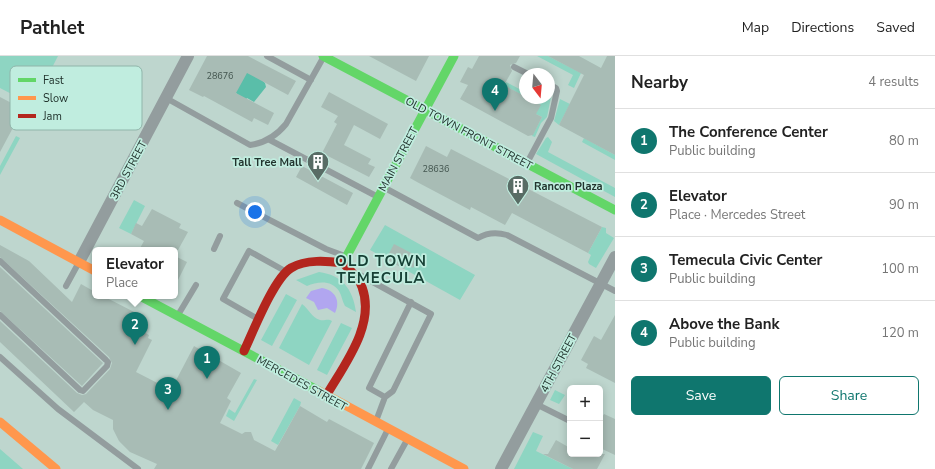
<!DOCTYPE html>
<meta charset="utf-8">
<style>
:root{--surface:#fff;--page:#f6f6f6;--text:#222;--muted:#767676;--line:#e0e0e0;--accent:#0f766e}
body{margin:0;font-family:"Nunito Sans",sans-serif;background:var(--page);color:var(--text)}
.controls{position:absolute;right:12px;bottom:12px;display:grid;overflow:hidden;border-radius:6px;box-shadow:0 2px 10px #0003}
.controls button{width:36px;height:36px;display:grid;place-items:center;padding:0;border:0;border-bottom:1px solid var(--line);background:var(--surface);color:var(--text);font:20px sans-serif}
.compass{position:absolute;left:519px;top:12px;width:36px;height:36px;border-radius:50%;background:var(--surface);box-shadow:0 2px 10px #0003;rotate:164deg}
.you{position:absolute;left:255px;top:156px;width:14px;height:14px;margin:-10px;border:3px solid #fff;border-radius:50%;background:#1a73e8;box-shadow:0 0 0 6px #1a73e833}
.badge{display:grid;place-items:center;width:26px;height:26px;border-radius:50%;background:var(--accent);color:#fff;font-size:13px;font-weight:700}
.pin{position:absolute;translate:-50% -33px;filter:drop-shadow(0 1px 2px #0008)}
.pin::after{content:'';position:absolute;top:21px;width:14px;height:12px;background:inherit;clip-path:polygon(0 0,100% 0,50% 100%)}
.popup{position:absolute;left:92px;top:191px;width:86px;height:52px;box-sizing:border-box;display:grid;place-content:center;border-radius:6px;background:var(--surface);filter:drop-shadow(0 1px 3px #0005);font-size:13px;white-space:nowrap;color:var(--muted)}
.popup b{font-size:15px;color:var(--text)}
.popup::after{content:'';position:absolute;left:50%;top:100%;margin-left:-8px;border:8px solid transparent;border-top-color:var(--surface)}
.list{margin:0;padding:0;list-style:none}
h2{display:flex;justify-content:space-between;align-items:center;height:52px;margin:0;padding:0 16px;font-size:17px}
h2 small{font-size:13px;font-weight:400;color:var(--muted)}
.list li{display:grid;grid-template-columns:26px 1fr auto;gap:12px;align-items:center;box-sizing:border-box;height:64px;padding:0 16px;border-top:1px solid var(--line)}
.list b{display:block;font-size:15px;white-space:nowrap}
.list p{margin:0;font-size:13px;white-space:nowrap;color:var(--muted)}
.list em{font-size:13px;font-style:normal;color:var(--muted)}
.actions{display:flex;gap:8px;padding:12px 16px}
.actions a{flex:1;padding:9px 0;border:1px solid var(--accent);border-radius:6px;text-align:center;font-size:14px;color:var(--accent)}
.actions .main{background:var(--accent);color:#fff}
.map{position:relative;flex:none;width:615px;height:413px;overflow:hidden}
header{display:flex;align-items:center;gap:24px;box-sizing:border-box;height:56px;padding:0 20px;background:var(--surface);border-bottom:1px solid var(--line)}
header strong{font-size:19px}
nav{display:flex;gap:22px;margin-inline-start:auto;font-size:14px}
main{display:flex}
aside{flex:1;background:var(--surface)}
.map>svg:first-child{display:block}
.green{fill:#8ed5c2}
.forest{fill:#5abea9}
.water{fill:#b1a6f0}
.building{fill:#a8bcb5}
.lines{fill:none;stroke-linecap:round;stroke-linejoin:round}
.lane{stroke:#939d9e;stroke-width:6}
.street{stroke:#939d9e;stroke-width:12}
.fast{stroke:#63d668;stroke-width:9}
.slow{stroke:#ff974d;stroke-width:9}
.jam{stroke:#b3261e;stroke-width:9}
.labels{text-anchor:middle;stroke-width:3.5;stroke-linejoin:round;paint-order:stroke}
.number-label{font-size:9px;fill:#43554f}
.street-label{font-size:11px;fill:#21332d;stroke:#c0eddf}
.poi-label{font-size:11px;font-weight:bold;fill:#21332d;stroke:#c0eddf;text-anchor:end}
.district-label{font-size:15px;font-weight:bold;letter-spacing:1px;fill:#164035;stroke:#c0eddf}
.key{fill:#c0eddf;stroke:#90b5aa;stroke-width:1}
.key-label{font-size:11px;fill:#21332d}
</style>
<header>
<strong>Pathlet</strong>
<nav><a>Map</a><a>Directions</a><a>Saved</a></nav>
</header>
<main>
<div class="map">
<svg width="615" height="413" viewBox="0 0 615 413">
<rect width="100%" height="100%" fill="#bed6ce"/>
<path class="green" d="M0 0H58L33 49 0 32Z
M537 0H548L581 17 574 32 568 29 573 19Z
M506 26 525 36V41L504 29Z
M549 38 551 41 547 61 541 67 535 81 532 80 542 61 536 58 528 42H537L544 46 547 42H549Z
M560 43 570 48 559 69 554 65Z
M16 80 20 82 0 119V110Z
M548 81 552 86 548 96 615 132V141L536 98 546 82Z
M584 82 615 99V104L582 86Z
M134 144 145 150 131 178 119 172Z
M385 169 475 219 460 244 370 194Z
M602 171 606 172V177L614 182 596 212 589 208 588 206 591 199 588 197Z
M319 216C342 219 353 233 356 256L345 250C342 245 342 240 339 235 332 224 318 225 307 230L296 224Z
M286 238 297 244 272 290 261 284Z
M302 248C309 253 311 261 320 264 325 265 328 262 332 265L309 309 279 292Z
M341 267 352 272 327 319 317 314Z
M254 323 257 324 234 365 226 360 229 353 235 357Z
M555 334 565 339 559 348 550 344Z
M294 342 301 346 300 350 278 389 271 385Z
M533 376 543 380 536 395 573 413H514Z
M0 393 23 413H0Z"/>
<path class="forest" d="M249 12 265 27 266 31 254 46 247 42 245 45 228 30Z"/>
<path class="water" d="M322 232C335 234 341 245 335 257L327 252 318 254 314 246 306 242 311 235Z"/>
<path class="building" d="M207 0H248L296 25 288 39 247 17 236 37 274 57 268 69 254 62 252 66 204 40 203 41 189 34Z
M369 0H429L416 25Z
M479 0H520L516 7 510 9 512 15 504 29 541 49 536 58 542 61 533 79 528 80 460 43 468 29 460 26 468 11 472 13Z
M548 0H579L601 12 607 0H615V99L559 69 584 19Z
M329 36 388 68 380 83 354 69 344 89 371 103 368 108 375 111 369 121 322 97 337 68 334 66 338 60 321 51Z
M0 41 23 53 0 96Z
M426 90 447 101 451 93 602 171 588 197 512 157 505 169 471 151 470 154 417 126 410 122Z
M302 110 353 137 347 149 296 121Z
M152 153 181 168 179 172 188 176 178 194H139L144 185 131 178 136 167 142 170Z
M394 188 419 201 413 212 407 208 404 213 386 203Z
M0 189 29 205 72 246 81 228 95 236V240H103L140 259 136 267 141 271 140 274 149 279 148 282 152 284 136 316 171 334 194 290 241 317 227 342 231 345 220 367 242 378 245 376H251L254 384 275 395 300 350 327 366 329 363 374 387 361 413H154L157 408 130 396 119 385 113 373V364L93 354 84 346 74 356 0 286V265L77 337 82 339 86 338 110 313 112 307 109 301 0 201Z
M175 200 187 206 175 230Z
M0 211 103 307 82 330 0 255Z
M615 259V327L586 312 588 308 581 304 594 280 601 284Z
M604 358 615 363V399L600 392V365Z
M556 384 570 392V398H605L597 413H573L543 398H548Z"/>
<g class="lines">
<path class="lane" d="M267 0 311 24
M514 11 528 18
M166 42 250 89C265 87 277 79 286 68L323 2
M268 83 378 141
M527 107 551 62 557 35 556 32 549 28
M385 132 478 182C488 176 497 176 507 179L615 235
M237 147 326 193 345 200
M214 193 220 180
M0 205 106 304 108 306 107 310 83 335 80 334 0 259
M360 219 431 258 393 335 385 341 376 365
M66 230 78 208
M178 259 196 229
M258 263 223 243 249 195 285 215
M0 301 58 353 138 413
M385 341 369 332 411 246
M536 348 570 365
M368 413 388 373
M391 413 407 384"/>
<path class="street" d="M79 206 188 0
M501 413 615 201"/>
<path class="fast" d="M323 0 615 154
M343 207 454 0
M140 240 319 335"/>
<path class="slow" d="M0 164 95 215
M319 335 464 413
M0 366 56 413"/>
<path class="jam" d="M244 295C253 276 274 222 291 212 306 203 327 205 343 207 350 214 359 222 362 231 376 269 344 309 326 340"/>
</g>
<defs>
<g id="building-pin" transform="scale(1.15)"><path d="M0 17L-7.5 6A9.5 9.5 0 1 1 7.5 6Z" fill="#586c65" stroke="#c0eddf"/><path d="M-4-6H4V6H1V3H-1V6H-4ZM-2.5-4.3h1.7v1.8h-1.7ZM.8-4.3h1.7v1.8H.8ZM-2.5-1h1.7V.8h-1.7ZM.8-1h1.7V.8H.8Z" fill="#fff"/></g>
</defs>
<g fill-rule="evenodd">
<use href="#building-pin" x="318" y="106"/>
<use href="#building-pin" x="518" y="130"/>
</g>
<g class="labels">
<g class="number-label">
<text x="220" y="23">28676</text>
<text x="436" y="116">28636</text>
</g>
<g class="street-label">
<text transform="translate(469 77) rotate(28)" y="4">OLD TOWN FRONT STREET</text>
<text transform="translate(398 103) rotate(-62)" y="4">MAIN STREET</text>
<text transform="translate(128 114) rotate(-62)" y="4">3RD STREET</text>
<text transform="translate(558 307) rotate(-62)" y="4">4TH STREET</text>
<text transform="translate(302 327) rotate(29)" y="4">MERCEDES STREET</text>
</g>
<g class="poi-label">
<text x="302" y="110">Tall Tree Mall</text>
<text x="534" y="134" text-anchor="start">Rancon Plaza</text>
</g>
<g class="district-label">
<text x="381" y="210">OLD TOWN<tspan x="381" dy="17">TEMECULA</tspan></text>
</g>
</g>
<rect x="10" y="10" width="132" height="64" rx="6" class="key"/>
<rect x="18" y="22" width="18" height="4" fill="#63d668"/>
<rect x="18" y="40" width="18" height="4" fill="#ff974d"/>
<rect x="18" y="58" width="18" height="4" fill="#b3261e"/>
<g class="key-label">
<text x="43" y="28">Fast</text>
<text x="43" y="46">Slow</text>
<text x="43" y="64">Jam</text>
</g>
</svg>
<div class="controls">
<button>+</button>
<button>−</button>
</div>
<svg class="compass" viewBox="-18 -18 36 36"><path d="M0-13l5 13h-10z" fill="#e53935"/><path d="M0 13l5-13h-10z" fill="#767676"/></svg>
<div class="you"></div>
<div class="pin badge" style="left:207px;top:323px">1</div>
<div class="pin badge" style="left:135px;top:289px">2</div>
<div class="popup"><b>Elevator</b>Place</div>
<div class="pin badge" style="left:168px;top:354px">3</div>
<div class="pin badge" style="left:495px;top:55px">4</div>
</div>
<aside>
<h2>Nearby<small>4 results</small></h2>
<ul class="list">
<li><span class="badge">1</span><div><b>The Conference Center</b><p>Public building</p></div><em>80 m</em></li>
<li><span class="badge">2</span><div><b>Elevator</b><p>Place · Mercedes Street</p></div><em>90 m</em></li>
<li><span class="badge">3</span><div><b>Temecula Civic Center</b><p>Public building</p></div><em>100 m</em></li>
<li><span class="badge">4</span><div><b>Above the Bank</b><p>Public building</p></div><em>120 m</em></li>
</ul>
<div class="actions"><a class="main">Save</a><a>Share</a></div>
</aside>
</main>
